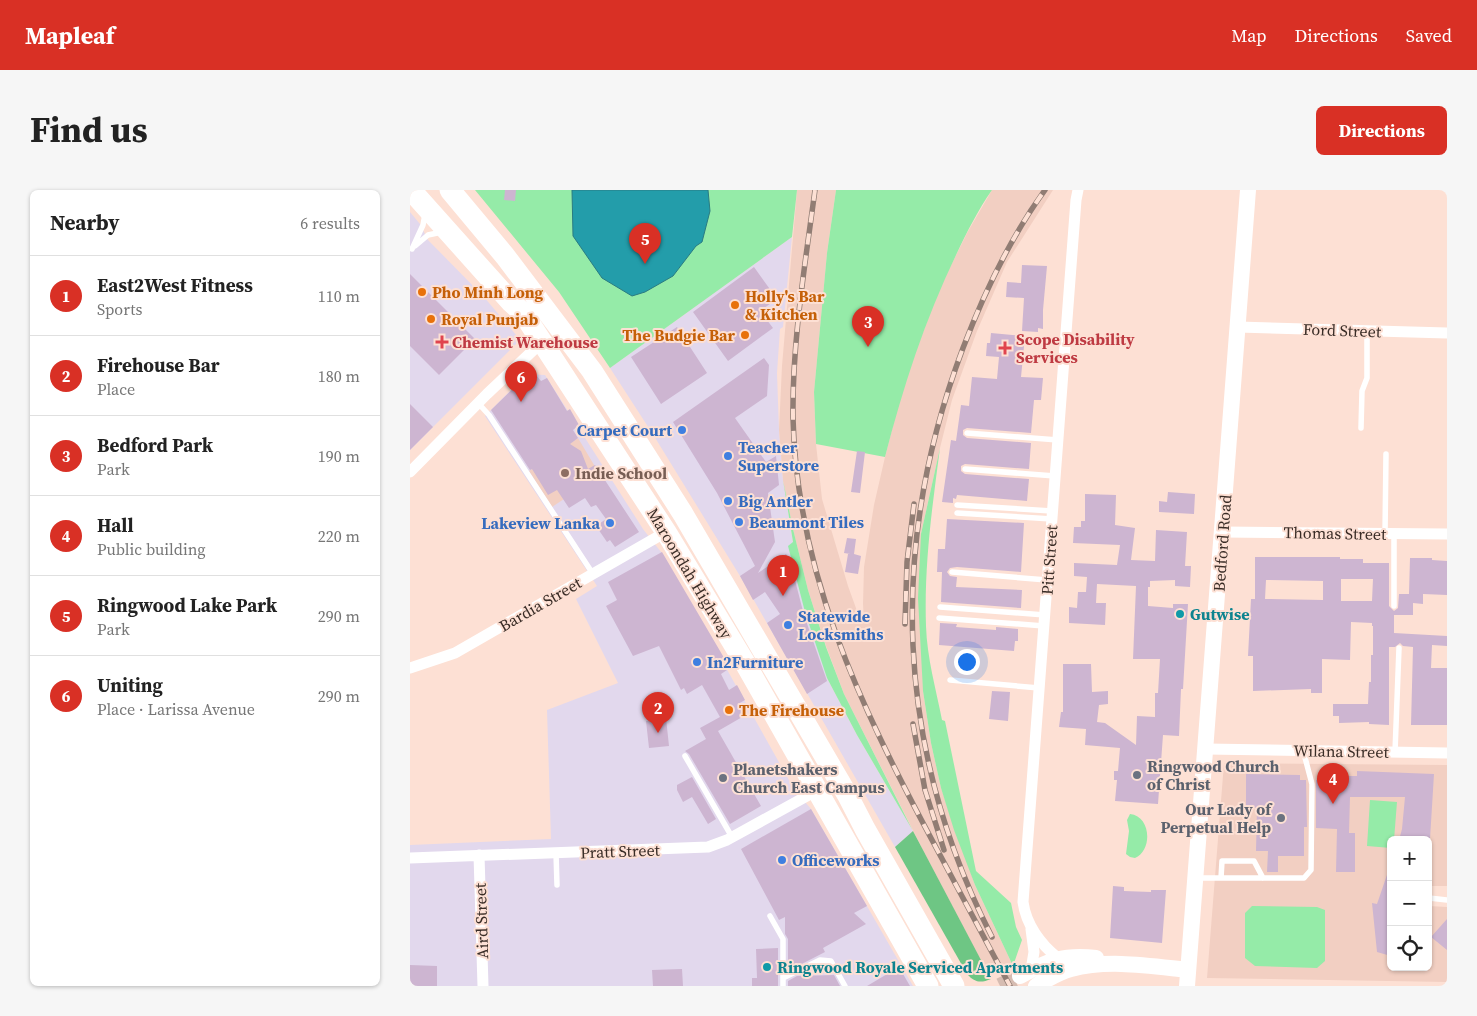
<!DOCTYPE html>
<meta charset="utf-8">
<style>
:root{--surface:#fff;--page:#f6f6f6;--text:#222;--muted:#767676;--line:#e0e0e0;--accent:#d93025}
body{margin:0;font-family:"Source Serif 4",serif;background:var(--page);color:var(--text)}
.controls{position:absolute;right:15px;bottom:15px;display:grid;overflow:hidden;border-radius:8px;box-shadow:0 1px 4px #0004}
.controls button{width:45px;height:45px;display:grid;place-items:center;padding:0;border:0;border-bottom:1px solid var(--line);background:var(--surface);color:var(--text);font:25px sans-serif}
.you{position:absolute;left:556px;top:471px;width:18px;height:18px;margin:-12px;border:4px solid #fff;border-radius:50%;background:#1a73e8;box-shadow:0 0 0 8px #1a73e833}
.badge{display:grid;place-items:center;width:32px;height:32px;border-radius:50%;background:var(--accent);color:#fff;font-size:16px;font-weight:700}
.pin{position:absolute;translate:-50% -41px;filter:drop-shadow(0 1px 2px #0008)}
.pin::after{content:'';position:absolute;top:26px;width:18px;height:15px;background:inherit;clip-path:polygon(0 0,100% 0,50% 100%)}
.list{margin:0;padding:0;list-style:none}
h2{display:flex;justify-content:space-between;align-items:center;height:65px;margin:0;padding:0 20px;font-size:21px}
h2 small{font-size:16px;font-weight:400;color:var(--muted)}
.list li{display:grid;grid-template-columns:32px 1fr auto;gap:15px;align-items:center;box-sizing:border-box;height:80px;padding:0 20px;border-top:1px solid var(--line)}
.list b{display:block;font-size:19px;white-space:nowrap}
.list p{margin:0;font-size:16px;white-space:nowrap;color:var(--muted)}
.list em{font-size:16px;font-style:normal;color:var(--muted)}
.icon{flex:none;width:28px;height:28px;fill:none;stroke:currentColor;stroke-width:2;stroke-linecap:round;stroke-linejoin:round}
.map{position:relative;flex:none;width:1037px;height:796px;overflow:hidden;border-radius:8px}
header{display:flex;align-items:center;gap:30px;box-sizing:border-box;height:70px;padding:0 25px;background:var(--accent);color:#fff}
header strong{font-size:24px}
nav{display:flex;gap:28px;margin-inline-start:auto;font-size:18px}
.intro{display:flex;align-items:center;justify-content:space-between;box-sizing:border-box;height:120px;padding:0 30px}
h1{margin:0;font-size:35px}
.button{padding:12px 22px;border-radius:8px;background:var(--accent);color:#fff;font-size:18px;font-weight:700}
main{display:flex;gap:30px;padding:0 30px}
aside{flex:1;background:var(--surface);border-radius:8px;box-shadow:0 1px 4px #0004}
.map>svg:first-child{display:block}
.commercial{fill:#e2d8ed}
.built{fill:#f2cfc2;fill-rule:evenodd}
.green{fill:#95eba8}
.forest{fill:#6ec684}
.water{fill:#239daa;stroke:#2a7b82}
.building{fill:#cdb5d1;fill-rule:evenodd}
.lines{fill:none;stroke-linecap:round;stroke-linejoin:round}
.secondary-tunnel{stroke:#d6bcb1;stroke-width:16;stroke-dasharray:16 8;stroke-linecap:butt}
.lane{stroke:#fff;stroke-width:5.5}
.street{stroke:#fff;stroke-width:11}
.secondary{stroke:#fff;stroke-width:16}
.highway{stroke:#fff;stroke-width:21}
.rail-casing{stroke:#917d74;stroke-width:5.5}
.rail{stroke:#fde0d4;stroke-width:4;stroke-dasharray:11;stroke-linecap:butt}
.food-dot{fill:#e8710a;stroke:#fde0d4;stroke-width:2}
.health-dot{fill:#e0444e;stroke:#fde0d4;stroke-width:2}
.shop-dot{fill:#3f7fe0;stroke:#fde0d4;stroke-width:2}
.education-dot{fill:#8d6e63;stroke:#fde0d4;stroke-width:2}
.culture-dot{fill:#0f9aa8;stroke:#fde0d4;stroke-width:2}
.worship-dot{fill:#6b7280;stroke:#fde0d4;stroke-width:2}
.labels{text-anchor:middle;stroke-width:4;stroke-linejoin:round;paint-order:stroke}
.food-label{font-size:16px;font-weight:bold;fill:#c56008;stroke:#fde0d4;text-anchor:start}
.street-label{font-size:16px;fill:#392c26;stroke:#fde0d4}
.health-label{font-size:16px;font-weight:bold;fill:#be3a42;stroke:#fde0d4;text-anchor:start}
.shop-label{font-size:16px;font-weight:bold;fill:#366cbe;stroke:#fde0d4;text-anchor:start}
.education-label{font-size:16px;font-weight:bold;fill:#785e54;stroke:#fde0d4;text-anchor:start}
.culture-label{font-size:16px;font-weight:bold;fill:#0d838f;stroke:#fde0d4;text-anchor:start}
.worship-label{font-size:16px;font-weight:bold;fill:#5b616d;stroke:#fde0d4;text-anchor:start}
</style>
<header>
<strong>Mapleaf</strong>
<nav><a>Map</a><a>Directions</a><a>Saved</a></nav>
</header>
<div class="intro"><h1>Find us</h1><a class="button">Directions</a></div>
<main>
<aside>
<h2>Nearby<small>6 results</small></h2>
<ul class="list">
<li><span class="badge">1</span><div><b>East2West Fitness</b><p>Sports</p></div><em>110 m</em></li>
<li><span class="badge">2</span><div><b>Firehouse Bar</b><p>Place</p></div><em>180 m</em></li>
<li><span class="badge">3</span><div><b>Bedford Park</b><p>Park</p></div><em>190 m</em></li>
<li><span class="badge">4</span><div><b>Hall</b><p>Public building</p></div><em>220 m</em></li>
<li><span class="badge">5</span><div><b>Ringwood Lake Park</b><p>Park</p></div><em>290 m</em></li>
<li><span class="badge">6</span><div><b>Uniting</b><p>Place · Larissa Avenue</p></div><em>290 m</em></li>
</ul>
</aside>
<div class="map">
<svg width="1037" height="796" viewBox="0 0 1037 796">
<rect width="100%" height="100%" fill="#fde0d4"/>
<path class="commercial" d="M0 22 10 34 18 50 74 107 107 146V153L0 260Z
M382 47 373 137 370 139 367 183 369 240 373 290 383 353 417 488 447 545 503 641 485 657 330 386 244 246 200 178Z
M117 184 135 185 233 339 251 362 384 599 401 619 503 796H0V655L141 649 137 520 208 493 166 409 187 396 75 226Z"/>
<path class="built" d="M387 0H426L417 63 404 202 406 254 412 309 438 396 451 432 454 431 453 414 454 377 464 315 475 267 494 193 528 102 557 43 582 0H643L597 72 567 141 542 210 530 258 511 344 513 501 521 553 531 598 565 695 603 776 579 786 515 664 434 504 416 456 398 400 383 339 373 290 369 240 372 176Z
M168 248 190 285 142 317 119 281Z
M814 573 1037 575V696H1020L1019 716 1037 717V792L797 788ZM981 650H1018V777H981Z"/>
<path class="green" d="M65 0H387L382 47 200 178 149 102Z
M426 0H582C568 20 557 42 547 63 515 129 493 197 475 267L406 254 404 202 417 63Z
M530 258C522 318 514 375 516 436 517 468 526 499 532 530L535 531 566 681 601 713 606 737 612 750 603 776 565 695 544 640 531 598 521 553 513 501 508 408 511 344Z
M373 290 383 339 398 400 416 457 434 504 503 641 447 545 417 488 395 422 378 356 383 352Z
M960 610 987 612 984 650H981V658L957 656Z
M720 624C741 626 743 660 725 668L720 667 716 664 719 641 717 630Z
M842 716 907 717 915 720V771L907 778 845 776 835 768V723Z"/>
<path class="forest" d="M503 641 581 789C571 793 565 793 557 784L485 657Z"/>
<path class="water" d="M162 0H298L300 21 292 52 286 56 263 86 235 102 222 106 192 88 163 46Z"/>
<path class="building" d="M95 0H106L105 11 94 10Z
M612 75 637 76 633 120V139L628 138V142L612 141 614 108 596 107 597 92 611 93Z
M344 77 367 109 350 121 363 138 318 171 283 122Z
M0 84 65 149 29 185 0 156Z
M267 137 297 183 251 214 221 167Z
M581 143 615 146 611 187 633 188 631 210H624L621 243 557 238 553 240V245L557 248 621 253 619 279 555 274 551 276V281L555 284 619 289 617 311 547 305 546 309 543 308V313L532 312 541 250 546 251 551 215 559 216 562 187 587 189 589 167 576 166 577 153H580Z
M354 168 359 175 357 206 325 228 356 272 366 266 369 295 358 303 365 352 348 383 376 364 380 371 394 425 417 491 397 504 357 433 370 424 355 402 343 410 330 386 345 376 307 303 263 232Z
M117 185H126L131 191 137 188 157 221 160 219 169 235 163 240 168 248 160 254 171 261 178 279 185 275 229 342 205 357 200 350 197 352 186 336 196 329 186 315 181 317 175 308 159 318 147 300 138 305 122 279 120 280 81 220Z
M0 214 23 237 0 260Z
M447 261 455 262 450 303 441 302Z
M758 302 785 304 784 324 749 322V311L757 312Z
M675 304 706 305 705 335 725 338 721 370 745 371 746 340 777 342 775 376H781L780 397 765 396V390L740 391V397H738V416L763 418V414H778L773 499H771L769 546 753 545 748 614 705 611 707 590H704V581H708L710 558 675 555 676 539 649 537 651 522H653V474H681L682 502 698 501V514L689 515 687 532 695 533 726 555 727 526 745 527V503H748L750 469H723L726 396 687 394 686 413H696L695 435 659 433V417L667 418 668 402H676L677 387 664 386V373L707 375 710 355 663 353 664 337H671V331H675Z
M537 329 614 333 611 382 547 377 540 378 537 382 540 386 547 387 546 397 612 400 611 418 531 412 532 382H527L528 359H535Z
M437 348 446 349 444 364 451 366 448 384 435 382 438 364H440L434 363Z
M252 362 320 478 311 484 319 500 327 495 335 510 328 514 334 526 308 541 351 616 320 634 279 564 275 561 296 549 290 538 310 527 292 495 277 504 274 498 271 500 249 456 223 466 196 416 207 410 198 392Z
M845 367H930V369H953V373H979V416L984 421 988 418 989 404H999L1000 368H1022V370L1037 371V405L1013 404V414L1003 413V425H984V443L1037 446V456L1022 455 1021 478H1037V535H1001L1003 457 993 456 990 453 985 457H979V535L959 534V532L929 533V526H923V514H958L959 492H961V465H963V436H962V433L941 432 940 470 912 469V503H901V499L843 501V466H838L841 409H845ZM931 389H963L962 411H931ZM856 390 913 391V410L855 409Z
M530 433 547 434 546 437 586 440V437L608 439V451H605L604 461 529 455Z
M582 501 600 502 598 531 579 529Z
M256 528 259 556 239 558 236 531Z
M947 581 1024 584 1020 649 989 650 992 639 995 607H940L939 643H945V682H926L927 639 906 638V590H920V586H947Z
M836 584 890 585V590H896L897 637H894V666H868V682H857L858 661H846L847 618H836Z
M282 587 306 629 298 634 282 607 273 612 267 600V595Z
M401 619 457 716 444 723 456 734 413 758 415 762 378 781V749L375 744V727L369 730 331 659Z
M979 679H981V766L967 762 962 713 967 714Z
M703 696 714 697V701L741 702V700H756L752 753 700 748Z
M1037 729V760L1021 747Z
M368 758V796H342V788H347L346 759Z
M0 775 27 776V796H0Z
M489 777 500 796H457Z
M272 779 273 796H243L242 780Z
M424 785 430 796H378V791L387 786Z"/>
<g class="lines">
<path class="secondary-tunnel" d="M590 796 610 786"/>
<path class="lane" d="M5 56 18 45 32 42
M2 59 13 35 15 24
M68 213 79 225 183 384
M951 238 952 201 957 188V141
M557 243 648 250
M555 279 645 286
M547 315 642 321
M547 323 642 329
M975 344 976 264
M984 344V416
M542 382 637 390
M530 417 635 425
M529 428 634 436
M540 490 629 498
M985 562 989 458
M275 566 322 647
M146 663 147 695
M786 688H811
M853 688 844 671H812L811 688H894L901 680 902 594 893 560
M1019 708 1037 710
M360 726 373 749V796
M373 788 410 770 421 771 435 796"/>
<path class="street" d="M828 137 1037 143
M0 282 77 204 134 150
M813 342 1037 344
M0 478 45 463 256 342
M796 559 1037 563
M69 665 73 796
M0 668 298 657 317 650 406 601
M648 768C630 754 616 734 613 712L666 10 668 0
M621 780 624 762 621 739"/>
<path class="secondary" d="M610 786C637 771 654 764 686 768
M626 796C636 790 649 782 661 779 698 769 740 776 778 780
M777 796 838 0"/>
<path class="highway" d="M1 0 101 112 113 123 256 342 335 473 518 796
M40 0 95 66 182 181 273 324 438 606 455 639 544 796"/>
<g class="rail-casing">
<path id="rail" d="M405 0C395 75 382 152 383 228 387 384 450 515 522 650 548 699 574 747 600 796
M495 434 497 372 504 314
M503 534 515 600 534 660
M582 747C485 557 478 357 553 158 574 103 600 48 635 0"/>
</g>
<use href="#rail" class="rail"/>
</g>
<g class="food-dot">
<circle cx="12" cy="102" r="5"/>
<circle cx="325" cy="115" r="5"/>
<circle cx="21" cy="129" r="5"/>
<circle cx="335" cy="145" r="5"/>
<circle cx="319" cy="520" r="5"/>
</g>
<g class="health-dot">
<path d="M29.5 144.5h5v5h5v5h-5v5h-5v-5h-5v-5h5z"/>
<path d="M592.5 150.5h5v5h5v5h-5v5h-5v-5h-5v-5h5z"/>
</g>
<g class="shop-dot">
<circle cx="272" cy="240" r="5"/>
<circle cx="318" cy="266" r="5"/>
<circle cx="318" cy="311" r="5"/>
<circle cx="329" cy="332" r="5"/>
<circle cx="200" cy="333" r="5"/>
<circle cx="378" cy="435" r="5"/>
<circle cx="287" cy="472" r="5"/>
<circle cx="372" cy="670" r="5"/>
</g>
<circle class="education-dot" cx="155" cy="283" r="5"/>
<g class="culture-dot">
<circle cx="770" cy="424" r="5"/>
<circle cx="357" cy="777" r="5"/>
</g>
<g class="worship-dot">
<circle cx="727" cy="585" r="5"/>
<circle cx="313" cy="588" r="5"/>
<circle cx="871" cy="628" r="5"/>
</g>
<g class="labels">
<g class="food-label">
<text x="22" y="108">Pho Minh Long</text>
<text x="335" y="112">Holly's Bar<tspan x="335" dy="18">&amp; Kitchen</tspan></text>
<text x="31" y="135">Royal Punjab</text>
<text x="325" y="151" text-anchor="end">The Budgie Bar</text>
<text x="329" y="526">The Firehouse</text>
</g>
<g class="street-label">
<text transform="translate(932 140) rotate(2)" y="6">Ford Street</text>
<text transform="translate(925 343) rotate(1)" y="6">Thomas Street</text>
<text transform="translate(812 353) rotate(-86)" y="6">Bedford Road</text>
<text transform="translate(639 370) rotate(-86)" y="6">Pitt Street</text>
<text transform="translate(280 383) rotate(59)" y="6">Maroondah Highway</text>
<text transform="translate(130 414) rotate(-30)" y="6">Bardia Street</text>
<text transform="translate(931 561) rotate(1)" y="6">Wilana Street</text>
<text transform="translate(210 661) rotate(-2)" y="6">Pratt Street</text>
<text transform="translate(71 731) rotate(-92)" y="6">Aird Street</text>
</g>
<g class="health-label">
<text x="606" y="155">Scope Disability<tspan x="606" dy="18">Services</tspan></text>
<text x="42" y="158">Chemist Warehouse</text>
</g>
<g class="shop-label">
<text x="262" y="246" text-anchor="end">Carpet Court</text>
<text x="328" y="263">Teacher<tspan x="328" dy="18">Superstore</tspan></text>
<text x="328" y="317">Big Antler</text>
<text x="339" y="338">Beaumont Tiles</text>
<text x="190" y="339" text-anchor="end">Lakeview Lanka</text>
<text x="388" y="432">Statewide<tspan x="388" dy="18">Locksmiths</tspan></text>
<text x="297" y="478">In2Furniture</text>
<text x="382" y="676">Officeworks</text>
</g>
<g class="education-label">
<text x="165" y="289">Indie School</text>
</g>
<g class="culture-label">
<text x="780" y="430">Gutwise</text>
<text x="367" y="783">Ringwood Royale Serviced Apartments</text>
</g>
<g class="worship-label">
<text x="737" y="582">Ringwood Church<tspan x="737" dy="18">of Christ</tspan></text>
<text x="323" y="585">Planetshakers<tspan x="323" dy="18">Church East Campus</tspan></text>
<text x="861" y="625" text-anchor="end">Our Lady of<tspan x="861" dy="18">Perpetual Help</tspan></text>
</g>
</g>
</svg>
<div class="controls">
<button>+</button>
<button>−</button>
<button><svg class="icon" aria-label="locate" viewBox="0 0 24 24"><circle cx="12" cy="12" r="6"/><path d="M12 2v4M12 18v4M2 12h4M18 12h4"/></svg></button>
</div>
<div class="you"></div>
<div class="pin badge" style="left:373px;top:406px">1</div>
<div class="pin badge" style="left:248px;top:543px">2</div>
<div class="pin badge" style="left:458px;top:157px">3</div>
<div class="pin badge" style="left:923px;top:614px">4</div>
<div class="pin badge" style="left:235px;top:74px">5</div>
<div class="pin badge" style="left:111px;top:212px">6</div>
</div>
</main>
